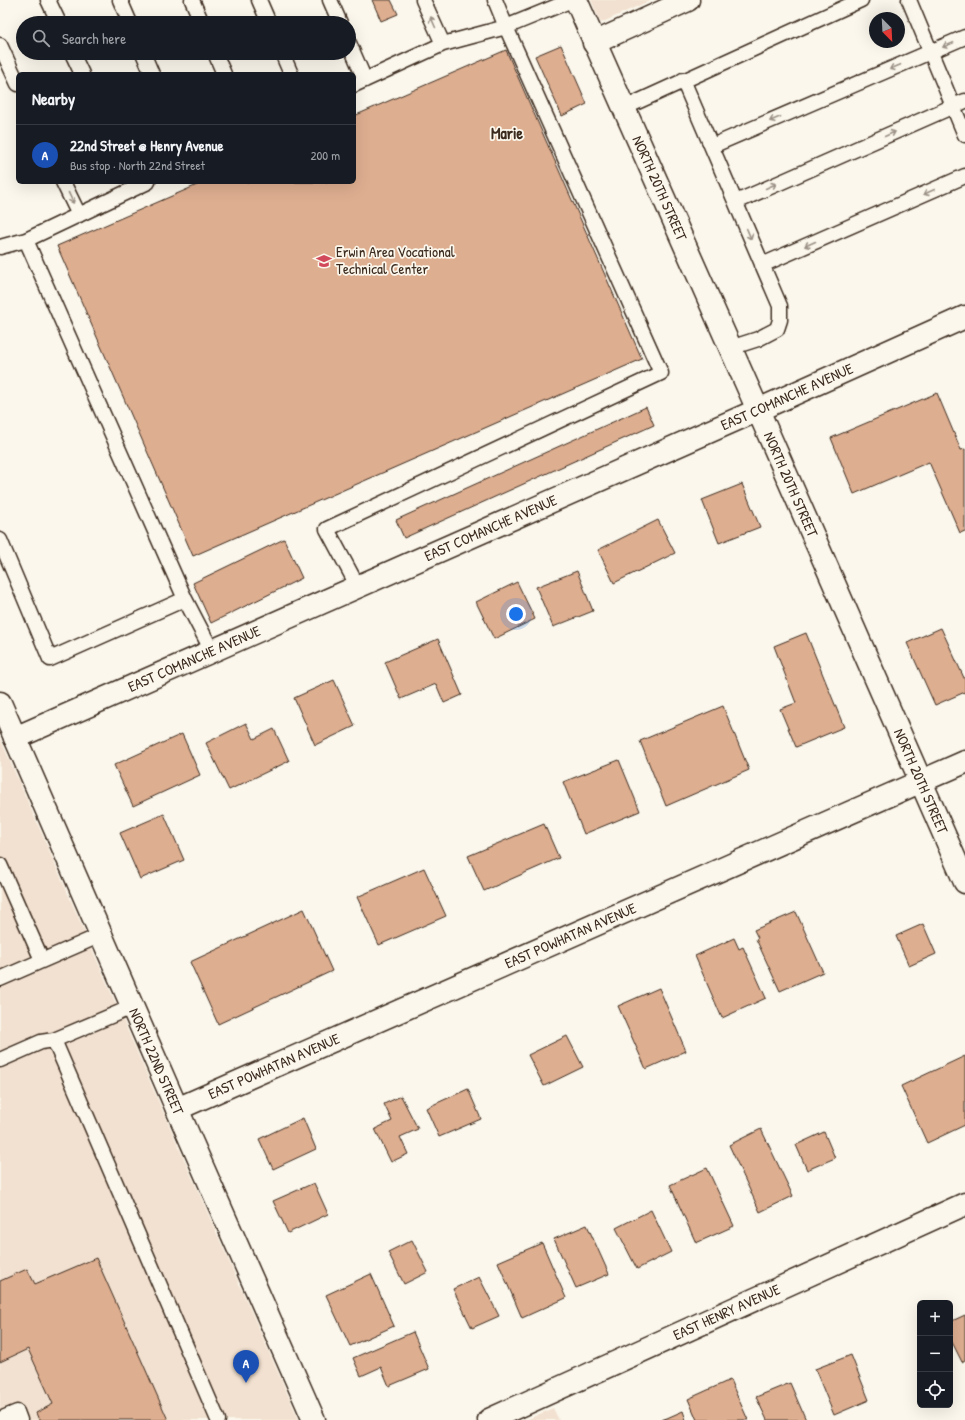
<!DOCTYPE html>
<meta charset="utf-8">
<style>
:root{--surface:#171b24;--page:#242831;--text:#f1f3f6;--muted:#9ea1a6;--line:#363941;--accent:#8c9099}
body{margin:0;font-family:"Patrick Hand",sans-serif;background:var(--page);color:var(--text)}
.controls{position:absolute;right:12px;bottom:12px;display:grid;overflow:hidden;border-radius:6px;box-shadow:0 4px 16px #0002}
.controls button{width:36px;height:36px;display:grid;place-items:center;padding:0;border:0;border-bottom:1px solid var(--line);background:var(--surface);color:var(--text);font:20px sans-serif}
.compass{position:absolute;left:869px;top:12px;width:36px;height:36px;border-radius:50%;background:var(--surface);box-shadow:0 4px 16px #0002;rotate:156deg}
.you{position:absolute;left:516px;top:614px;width:14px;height:14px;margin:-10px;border:3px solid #fff;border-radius:50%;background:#1a73e8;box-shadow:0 0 0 6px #1a73e833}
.badge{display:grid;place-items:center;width:26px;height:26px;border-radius:50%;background:var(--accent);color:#fff;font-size:13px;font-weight:700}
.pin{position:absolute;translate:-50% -33px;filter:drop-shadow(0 1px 2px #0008)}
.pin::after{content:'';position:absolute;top:21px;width:14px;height:12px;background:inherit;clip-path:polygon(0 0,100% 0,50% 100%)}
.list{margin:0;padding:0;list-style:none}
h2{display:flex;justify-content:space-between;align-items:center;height:52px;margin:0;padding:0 16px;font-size:17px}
h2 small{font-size:13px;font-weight:400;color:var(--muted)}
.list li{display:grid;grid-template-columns:26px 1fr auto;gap:12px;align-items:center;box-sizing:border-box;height:60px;padding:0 16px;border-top:1px solid var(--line)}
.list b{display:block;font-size:15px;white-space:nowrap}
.list p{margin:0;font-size:13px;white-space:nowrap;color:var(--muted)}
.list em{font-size:13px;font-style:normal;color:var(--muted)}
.icon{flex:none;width:22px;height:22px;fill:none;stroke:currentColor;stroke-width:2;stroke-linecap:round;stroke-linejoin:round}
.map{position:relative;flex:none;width:965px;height:1420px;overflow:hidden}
.search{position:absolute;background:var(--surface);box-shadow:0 4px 16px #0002;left:16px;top:16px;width:340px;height:44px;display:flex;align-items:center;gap:10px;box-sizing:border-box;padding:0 14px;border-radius:22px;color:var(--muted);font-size:15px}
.panel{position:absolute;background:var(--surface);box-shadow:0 4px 16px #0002;left:16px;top:72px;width:340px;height:112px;border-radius:6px}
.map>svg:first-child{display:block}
.built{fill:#f2e1d0}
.building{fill:#deae90;stroke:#3b2a1e}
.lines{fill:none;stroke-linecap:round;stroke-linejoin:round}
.service-casing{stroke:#3b2a1e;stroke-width:17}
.minor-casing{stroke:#3b2a1e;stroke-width:25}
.tertiary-casing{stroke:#3b2a1e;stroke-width:25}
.service{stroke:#fbf7ec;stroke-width:14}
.minor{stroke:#fbf7ec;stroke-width:22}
.tertiary{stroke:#fbf7ec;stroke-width:22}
.oneway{stroke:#9b9085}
.labels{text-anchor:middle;stroke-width:3.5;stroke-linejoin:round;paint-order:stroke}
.street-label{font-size:15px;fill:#3b2a1e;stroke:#fbf7ec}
.poi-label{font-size:15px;fill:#3b2a1e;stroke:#fbf7ec;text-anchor:start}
.neighbourhood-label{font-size:16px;font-weight:bold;fill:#3b2a1e;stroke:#fbf7ec}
</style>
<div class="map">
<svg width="965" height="1420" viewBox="0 0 965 1420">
<rect width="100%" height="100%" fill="#fbf7ec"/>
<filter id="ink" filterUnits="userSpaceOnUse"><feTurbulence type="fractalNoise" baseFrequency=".025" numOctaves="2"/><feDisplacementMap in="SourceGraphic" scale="8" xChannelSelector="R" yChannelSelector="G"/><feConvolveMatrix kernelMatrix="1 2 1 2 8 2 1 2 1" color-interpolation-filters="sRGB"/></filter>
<g filter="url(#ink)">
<path class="built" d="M591 0H651L601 23Z
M0 738 158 1100 299 1420H0Z
M553 1408 559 1420H526Z"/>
<path class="building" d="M372 0H391L398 14 381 21Z
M561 45 587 104 562 116 535 56Z
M506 50 642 359 193 556 57 246 204 182H354V116Z
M937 393 961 450 965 449V531L960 533 929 462 854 494 831 438Z
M646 407 654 425 404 538 396 520Z
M742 484 760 527 719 543 702 500Z
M658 520 675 553 614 583 598 550Z
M284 539 302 578 211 623 193 583Z
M577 571 593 611 553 627 536 587Z
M517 582 535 619 494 639 476 602Z
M941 628 965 680V692L935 705 907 643Z
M806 633 844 727 796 747 780 709 796 703 774 646Z
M438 639 462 695 444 703 436 684 401 699 385 662Z
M334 680 355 726 315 745 294 698Z
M723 706 749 770 666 806 640 741Z
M246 723 254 739 274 729 289 761 229 790 206 743Z
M182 734 200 775 133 806 114 765Z
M619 760 640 811 584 834 563 782Z
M164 814 184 860 140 879 120 833Z
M544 824 559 858 484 891 468 856Z
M424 868 446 916 379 945 357 897Z
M304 909 332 971 218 1024 190 962Z
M796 912 823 972 780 991 756 939 758 938 754 930Z
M923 924 936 954 909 966 896 936Z
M734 938 739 949 743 947 766 998 722 1018 695 956Z
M659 988 686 1051 646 1069 618 1006Z
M567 1036 583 1067 544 1086 528 1055Z
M965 1056V1125L927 1143 901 1086Z
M468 1089 481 1119 439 1137 426 1108Z
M401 1096 418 1129 400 1137 408 1154 391 1162 375 1129 392 1121 384 1104Z
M303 1118 316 1149 273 1169 259 1139Z
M761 1129 793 1196 760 1212 729 1145Z
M824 1132 835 1158 807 1170 796 1145Z
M707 1168 734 1226 696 1243 670 1185Z
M314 1183 328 1214 288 1233 273 1201Z
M651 1210 671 1252 637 1269 616 1228Z
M587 1225 609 1274 576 1288 554 1239Z
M412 1240 428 1272 404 1284 388 1252Z
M542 1243 566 1298 522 1318 498 1262Z
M96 1258 168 1420H39L36 1413 53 1404 28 1349 0 1362V1281L27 1269 35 1284Z
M371 1274 394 1326 350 1346 326 1295Z
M479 1277 499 1316 472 1328 453 1289Z
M965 1315V1360L962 1362 950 1338V1322Z
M413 1332 429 1369 389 1386 381 1367 361 1376 353 1358Z
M851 1355 869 1400 834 1415 815 1369Z
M730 1380 748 1420H697L688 1399Z
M790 1383 806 1420H767L756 1397Z
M683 1411 686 1420H661L667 1418Z"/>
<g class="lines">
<g class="service-casing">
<path id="service" d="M48 0 59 23
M120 0 130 23
M192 0 202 23
M259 0 269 23
M330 0 340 23
M423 0 443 44
M495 0 506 27 572 0
M909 0 965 135
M349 43 365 80
M0 45 18 84
M72 53 82 74
M143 53 152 74
M215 53 224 74
M282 53 291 74
M683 80 780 306V320L777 329 758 339 730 348
M354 85 443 44 506 27 661 373 327 529 358 587
M624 108 861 0
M712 146 965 37
M63 182 79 215
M736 202 965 101
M26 240 148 182
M0 247 26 240 185 599 50 659 0 540
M762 265 965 176
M185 599 212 651
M0 865 42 960
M0 979 101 935
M54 1040 132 1007
M0 1060 41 1042 54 1040 218 1420
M0 1419 17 1412 20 1420"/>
</g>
<g class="minor-casing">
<g id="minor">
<path id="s1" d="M576 0 758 410 965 882"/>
<path d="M594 43 688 0"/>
<path id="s2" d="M15 738 758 410 965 317"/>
<path id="s3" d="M177 1109 965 762"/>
<path id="s4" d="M489 1420 965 1204"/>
</g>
</g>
<g class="tertiary-casing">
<g id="tertiary">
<path id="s5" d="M0 703 177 1109 314 1420"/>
</g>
</g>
<use href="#service" class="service"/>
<use href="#minor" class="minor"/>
<use href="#tertiary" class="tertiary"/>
</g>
<defs><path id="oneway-shaft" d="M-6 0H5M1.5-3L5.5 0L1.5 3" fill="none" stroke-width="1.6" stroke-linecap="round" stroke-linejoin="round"/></defs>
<g class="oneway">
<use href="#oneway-shaft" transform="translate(433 22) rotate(-114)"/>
<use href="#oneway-shaft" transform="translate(948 45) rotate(157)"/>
<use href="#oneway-shaft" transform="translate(895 67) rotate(157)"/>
<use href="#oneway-shaft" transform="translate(775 119) rotate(157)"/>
<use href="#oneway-shaft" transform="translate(890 134) rotate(-24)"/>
<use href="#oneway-shaft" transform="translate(771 186) rotate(-24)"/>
<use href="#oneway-shaft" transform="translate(929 192) rotate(156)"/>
<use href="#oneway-shaft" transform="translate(71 198) rotate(65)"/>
<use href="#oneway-shaft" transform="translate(749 234) rotate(67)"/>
<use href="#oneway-shaft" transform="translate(810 244) rotate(156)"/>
</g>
</g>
<defs>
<g id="school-bare" transform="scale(1.2)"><path d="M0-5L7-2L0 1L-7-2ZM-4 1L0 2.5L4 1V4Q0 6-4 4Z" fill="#d1495b" stroke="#fbf7ec" stroke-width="2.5" paint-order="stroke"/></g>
</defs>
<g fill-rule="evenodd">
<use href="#school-bare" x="324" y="261"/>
</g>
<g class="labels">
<g class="street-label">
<text dy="5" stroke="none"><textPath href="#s1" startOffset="206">NORTH 20TH STREET</textPath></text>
<text dy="5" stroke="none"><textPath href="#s2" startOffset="844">EAST COMANCHE AVENUE</textPath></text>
<text dy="5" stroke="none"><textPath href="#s1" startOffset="530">NORTH 20TH STREET</textPath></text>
<text dy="5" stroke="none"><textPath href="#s2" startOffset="520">EAST COMANCHE AVENUE</textPath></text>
<text dy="5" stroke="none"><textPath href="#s2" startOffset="196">EAST COMANCHE AVENUE</textPath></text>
<text dy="5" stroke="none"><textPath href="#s1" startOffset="854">NORTH 20TH STREET</textPath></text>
<text dy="5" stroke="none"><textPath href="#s3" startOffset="430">EAST POWHATAN AVENUE</textPath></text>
<text dy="5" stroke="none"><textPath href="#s5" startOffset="391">NORTH 22ND STREET</textPath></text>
<text dy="5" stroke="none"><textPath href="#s3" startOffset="106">EAST POWHATAN AVENUE</textPath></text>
<text dy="5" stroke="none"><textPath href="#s4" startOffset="261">EAST HENRY AVENUE</textPath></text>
</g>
<g class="poi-label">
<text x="336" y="257">Erwin Area Vocational<tspan x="336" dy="17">Technical Center</tspan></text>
</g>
<g class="neighbourhood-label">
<text x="507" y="139">Marie</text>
</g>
</g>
</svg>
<div class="controls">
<button>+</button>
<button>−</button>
<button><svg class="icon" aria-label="locate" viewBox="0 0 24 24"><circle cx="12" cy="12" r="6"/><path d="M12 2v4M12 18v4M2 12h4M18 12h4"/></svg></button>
</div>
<svg class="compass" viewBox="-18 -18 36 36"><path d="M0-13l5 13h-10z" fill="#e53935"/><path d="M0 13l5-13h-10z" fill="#9ea1a6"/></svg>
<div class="you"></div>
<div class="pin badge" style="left:246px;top:1383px;background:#1a4fb4">A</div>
<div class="search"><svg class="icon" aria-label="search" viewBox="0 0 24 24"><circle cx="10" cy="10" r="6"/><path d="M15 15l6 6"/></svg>Search here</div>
<section class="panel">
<h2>Nearby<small></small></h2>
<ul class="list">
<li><span class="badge" style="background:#1a4fb4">A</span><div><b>22nd Street @ Henry Avenue</b><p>Bus stop · North 22nd Street</p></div><em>200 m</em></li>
</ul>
</section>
</div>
